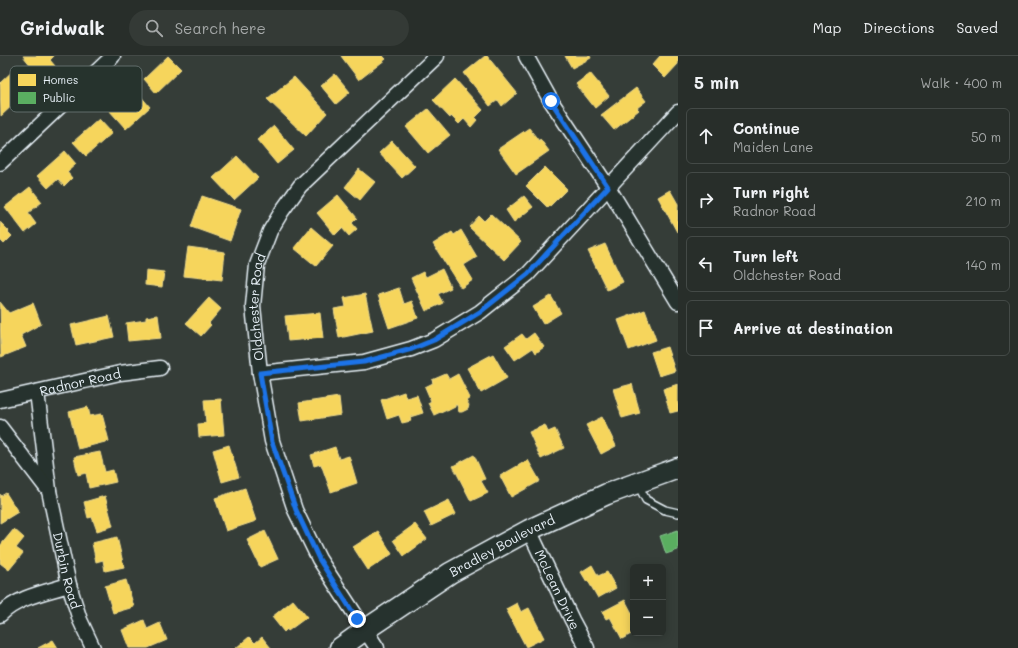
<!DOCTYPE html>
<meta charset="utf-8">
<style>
:root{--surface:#282e2a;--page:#343a36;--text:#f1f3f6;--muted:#a5a8a8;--line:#444a47}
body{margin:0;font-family:Mali,sans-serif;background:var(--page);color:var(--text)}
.controls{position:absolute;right:12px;bottom:12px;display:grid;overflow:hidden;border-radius:6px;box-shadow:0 2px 10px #0003}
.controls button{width:36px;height:36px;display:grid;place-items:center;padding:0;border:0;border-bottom:1px solid var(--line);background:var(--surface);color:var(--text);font:20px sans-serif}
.stop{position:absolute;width:12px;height:12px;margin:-9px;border:3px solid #1a73e8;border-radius:50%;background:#fff}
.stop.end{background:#1a73e8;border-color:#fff;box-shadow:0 1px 4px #0008}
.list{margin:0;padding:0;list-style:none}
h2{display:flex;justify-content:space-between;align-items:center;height:52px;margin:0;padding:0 16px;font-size:17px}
h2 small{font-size:13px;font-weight:400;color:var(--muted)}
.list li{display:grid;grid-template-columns:26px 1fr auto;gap:12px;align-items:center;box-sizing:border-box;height:56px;margin:0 8px 8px;padding:0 8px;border:1px solid var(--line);border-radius:6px}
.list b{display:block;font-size:15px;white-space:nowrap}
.list p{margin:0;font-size:13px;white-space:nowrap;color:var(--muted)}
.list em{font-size:13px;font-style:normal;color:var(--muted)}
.icon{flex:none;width:22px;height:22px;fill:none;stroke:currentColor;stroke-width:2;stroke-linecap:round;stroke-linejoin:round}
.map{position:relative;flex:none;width:678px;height:592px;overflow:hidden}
header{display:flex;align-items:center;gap:24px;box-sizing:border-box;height:56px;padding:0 20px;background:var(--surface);border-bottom:1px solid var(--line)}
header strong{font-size:19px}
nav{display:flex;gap:22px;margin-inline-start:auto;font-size:14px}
.search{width:280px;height:36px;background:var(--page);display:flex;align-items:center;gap:10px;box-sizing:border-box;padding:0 14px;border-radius:22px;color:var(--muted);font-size:15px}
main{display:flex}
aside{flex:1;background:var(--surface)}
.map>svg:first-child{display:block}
.homes{fill:#f6d55c;stroke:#f2dd8b}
.public{fill:#5aae61;stroke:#85c28e}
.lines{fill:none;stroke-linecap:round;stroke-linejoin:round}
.service-casing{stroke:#e8f1f8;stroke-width:10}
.minor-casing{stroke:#e8f1f8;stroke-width:17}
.secondary-casing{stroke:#e8f1f8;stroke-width:23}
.service{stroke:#26332d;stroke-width:7}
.minor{stroke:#26332d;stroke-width:14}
.secondary{stroke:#26332d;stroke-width:20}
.route{stroke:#1a73e8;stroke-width:5}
.labels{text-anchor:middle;stroke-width:4;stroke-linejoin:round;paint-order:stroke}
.street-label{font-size:13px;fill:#e8f1f8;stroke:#26332d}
.key{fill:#26332d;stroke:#606c6a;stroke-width:1}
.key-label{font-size:11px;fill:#e8f1f8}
</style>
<header>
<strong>Gridwalk</strong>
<div class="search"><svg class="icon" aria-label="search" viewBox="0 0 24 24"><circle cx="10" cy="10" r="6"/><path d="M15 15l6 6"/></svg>Search here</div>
<nav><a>Map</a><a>Directions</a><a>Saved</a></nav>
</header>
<main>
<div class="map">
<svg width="678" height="592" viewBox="0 0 678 592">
<rect width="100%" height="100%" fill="#353d38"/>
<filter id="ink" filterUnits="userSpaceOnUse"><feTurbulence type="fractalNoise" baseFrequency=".025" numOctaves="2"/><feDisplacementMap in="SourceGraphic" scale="8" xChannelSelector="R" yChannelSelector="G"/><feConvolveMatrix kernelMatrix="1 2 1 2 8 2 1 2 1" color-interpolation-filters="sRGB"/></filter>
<g filter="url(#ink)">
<path class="homes" d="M23 0H54L50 4 55 10 41 22Z
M168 0 181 13 156 37 144 23Z
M341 0H383L386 3 359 24Z
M485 0H487L517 37 502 50 498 44 490 50 464 17Z
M565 0H590L591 2 572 12Z
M660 0H678V8L665 22 652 9Z
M17 11 34 29 1 60 0 27Z
M590 17 609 40 595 52 576 28Z
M335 18 350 36 336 48 321 30Z
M294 21 327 57 306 80 267 43Z
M455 23 483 54 475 62 477 64 471 71 464 63 459 68 451 60 450 62 433 44Z
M133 31 150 51 126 73 108 53Z
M636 32 646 45 637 52 639 54 614 74 601 59Z
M428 53 450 79 428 97 406 71Z
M99 63 112 77 86 100 73 86Z
M274 70 294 94 277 108 257 84Z
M529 72 539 85 540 83 549 95 516 118 498 93Z
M392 85 415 110 402 122 379 97Z
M65 95 76 108 67 116 72 122 64 130 58 123 48 132 37 120Z
M237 100 258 122 234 144 213 122Z
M545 111 567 133 548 152 526 130Z
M359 113 375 126 360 144 345 131Z
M30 131 42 146 28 157 36 168 25 177 5 151Z
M670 134 678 148 677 176 658 141Z
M338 139 357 162 352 167 357 173 349 180 342 172 335 179 317 157Z
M202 140 241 153 230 185 191 171Z
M524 140 533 151 514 166 506 154Z
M491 158 521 186 504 204 469 171 479 160 484 165Z
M0 166 9 175 8 176 12 180 4 188 0 184Z
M311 171 333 190 316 210 294 192Z
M461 174 477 201 464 209 473 224 461 232 433 188 452 176 454 179Z
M605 188 623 226 607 234 588 195Z
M188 191 225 196 222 224 184 220Z
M442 213 451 232 438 238 443 247 426 255 411 222 423 216 426 221Z
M146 214 164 216 162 231 145 229Z
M399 232 404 248 412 245 418 262 389 272 378 239Z
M365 238 373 275 339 282 334 253 346 251 344 242Z
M551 240 561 257 543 268 533 251Z
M209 242 221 253 209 267 211 269 201 280 186 267Z
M0 246 9 257 33 247 41 268 21 279 26 291 1 301Z
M645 254 656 284 629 294 618 264Z
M320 257 323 282 288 285 285 260Z
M158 259 161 282 128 285 126 267 146 264V261Z
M109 260 114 281 76 289 71 269Z
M534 277 544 291 536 297 533 292 515 304 505 290 522 278 526 283Z
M667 291 675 315 659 320 651 296Z
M493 298 507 322 481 337 467 312Z
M446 318 449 323 458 318 470 342 466 345 469 349 468 353 462 356H459L457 349H455V351L447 355V353L434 359 428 347 431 345 425 331 433 327 432 324Z
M632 328 640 357 622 362 613 333Z
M678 328V355L670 357 663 333Z
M404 336 406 342 417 339 423 357 410 361 411 365 402 367 399 359 387 363 381 344Z
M339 341 341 359 302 365 299 347Z
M221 343 224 379 199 381 198 368 206 367 204 344Z
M88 351 90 360 102 358 109 385 78 393 69 356Z
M602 361 616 390 601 398 586 369Z
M545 369 548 376 555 373 564 392 541 403 529 376Z
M229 389 239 421 222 426 213 394Z
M335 391 339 403 349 400 357 427 331 436 321 408 314 410 311 399Z
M100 396 105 416 113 414 116 426 89 432 86 417 78 419 74 401Z
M474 399 485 423 481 425 488 437 471 445 453 410Z
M528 404 540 425 511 441 500 420Z
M245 432 256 465 226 475 215 442Z
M6 437 18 456 0 467V438L1 440Z
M105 440 113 470 97 475 92 461 88 462 84 446Z
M449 444 456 458 431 470 424 456Z
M415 468 427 483 404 500 393 484Z
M14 473 24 482 16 492 23 497 9 514 0 507V490Z
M265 475 278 503 260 511 247 484Z
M378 475 392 498 368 514 353 491Z
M117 481 124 511 105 515 103 504 96 506 92 487Z
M592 509 598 520 607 516 616 532 598 542 588 525 587 526 581 516Z
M126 524 134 551 113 557 105 530Z
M293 544 307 561 288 575 287 573 284 576 272 561Z
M625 544 633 559V577L622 583 610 561 606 563 602 556Z
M517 547 521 556 529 552 544 582 526 591 506 553Z
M144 564 147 573 160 567 167 584 148 592H129L122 574Z
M249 581 255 587 262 581 271 592H236Z
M53 584 58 592H38Z"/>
<path class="public" d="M678 474V494L666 498 660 480Z"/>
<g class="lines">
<g class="service-casing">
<path id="service" d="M637 427 646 444 665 454 678 457"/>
</g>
<g class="minor-casing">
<g id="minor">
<path d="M526 0 551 45 608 131 678 246"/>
<path d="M0 107 113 0"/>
<path d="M260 317 364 306 411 293 434 284 480 256 528 218 678 56"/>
<path d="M37 336 49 434"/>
<path id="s1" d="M0 344 120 317 160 312"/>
<path id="s2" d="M0 371 49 435 69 529 80 564 93 592"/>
<path id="s3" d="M529 474 572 564 587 592"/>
<path d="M0 559C17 541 46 536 69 529"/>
<path id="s4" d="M377 592 319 503 295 454 272 385 260 317 253 250 257 209 270 175 282 155 300 130 437 0"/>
</g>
</g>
<g class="secondary-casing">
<g id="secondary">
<path id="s5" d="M340 592 365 574 450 517 529 474 607 438 678 412"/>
</g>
</g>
<use href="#service" class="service"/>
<use href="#minor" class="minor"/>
<use href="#secondary" class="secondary"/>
</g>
</g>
<g class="lines" filter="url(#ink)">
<path class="route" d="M357 563 319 503 296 454 272 386 260 317 364 306 412 293 434 284 480 256 528 218 608 131 551 45"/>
</g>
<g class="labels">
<g class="street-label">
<text dy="5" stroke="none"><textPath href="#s4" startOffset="369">Oldchester Road</textPath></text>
<text dy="5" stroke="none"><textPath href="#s1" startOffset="82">Radnor Road</textPath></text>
<text dy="5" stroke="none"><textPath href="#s5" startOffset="192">Bradley Boulevard</textPath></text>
<text dy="5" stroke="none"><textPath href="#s2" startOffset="162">Durbin Road</textPath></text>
<text dy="5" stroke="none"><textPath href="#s3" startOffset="66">McLean Drive</textPath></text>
</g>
</g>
<rect x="10" y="10" width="132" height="46" rx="6" class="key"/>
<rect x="18" y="18" width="18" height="12" fill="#f6d55c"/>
<rect x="18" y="36" width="18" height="12" fill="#5aae61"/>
<g class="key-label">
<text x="43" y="28">Homes</text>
<text x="43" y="46">Public</text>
</g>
</svg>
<div class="controls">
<button>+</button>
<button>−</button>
</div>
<div class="stop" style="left:551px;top:45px"></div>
<div class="stop end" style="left:357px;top:563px"></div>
</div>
<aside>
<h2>5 min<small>Walk · 400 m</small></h2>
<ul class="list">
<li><svg class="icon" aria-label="ahead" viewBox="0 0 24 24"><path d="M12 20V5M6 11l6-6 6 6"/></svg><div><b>Continue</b><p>Maiden Lane</p></div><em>50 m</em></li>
<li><svg class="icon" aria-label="right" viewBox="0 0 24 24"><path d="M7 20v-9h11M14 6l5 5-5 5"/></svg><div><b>Turn right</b><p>Radnor Road</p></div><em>210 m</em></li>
<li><svg class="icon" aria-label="left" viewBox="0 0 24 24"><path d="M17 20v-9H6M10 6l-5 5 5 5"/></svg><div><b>Turn left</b><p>Oldchester Road</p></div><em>140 m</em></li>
<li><svg class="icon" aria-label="arrive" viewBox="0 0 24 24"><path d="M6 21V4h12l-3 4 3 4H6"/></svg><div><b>Arrive at destination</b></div></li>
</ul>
</aside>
</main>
